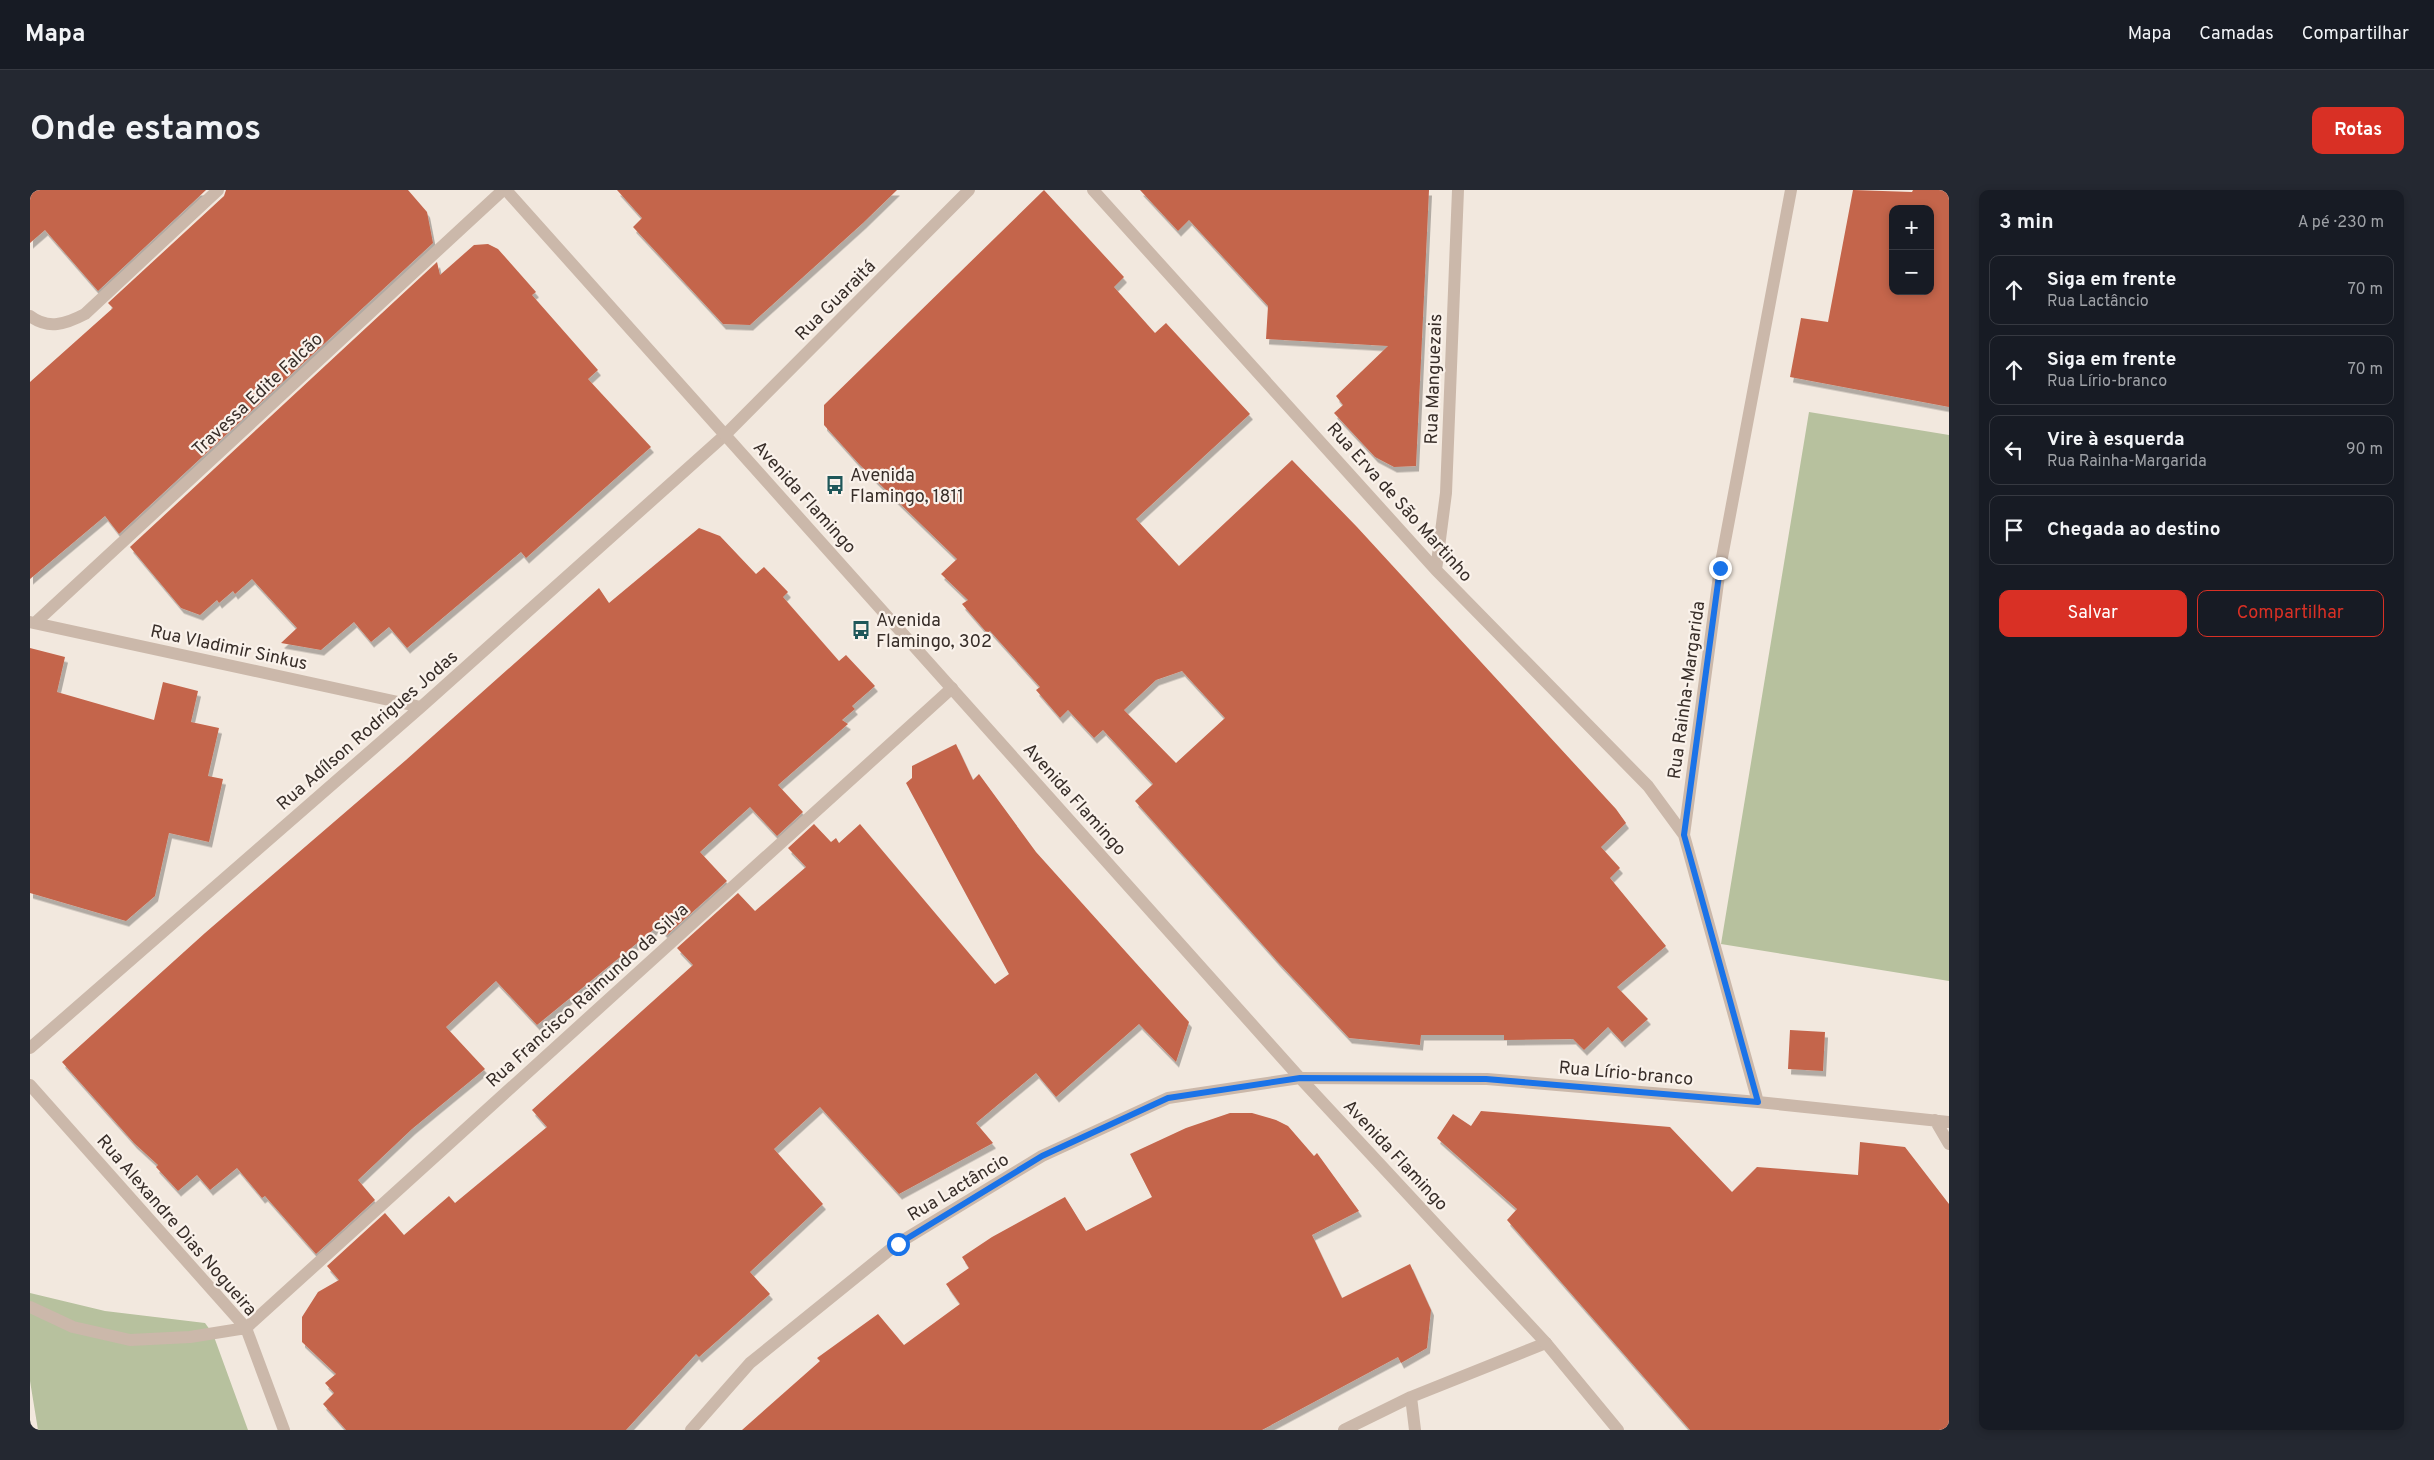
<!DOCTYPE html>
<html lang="pt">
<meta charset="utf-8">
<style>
:root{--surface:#171b24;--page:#242831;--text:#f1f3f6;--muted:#9ea1a6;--line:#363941;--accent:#d93025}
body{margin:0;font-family:Overpass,sans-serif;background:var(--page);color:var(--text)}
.controls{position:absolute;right:15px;top:15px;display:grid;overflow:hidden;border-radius:10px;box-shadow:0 2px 8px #0003}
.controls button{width:45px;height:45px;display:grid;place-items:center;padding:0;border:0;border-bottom:1px solid var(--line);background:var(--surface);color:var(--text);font:25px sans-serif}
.stop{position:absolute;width:15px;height:15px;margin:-11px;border:4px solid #1a73e8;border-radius:50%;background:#fff}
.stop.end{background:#1a73e8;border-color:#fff;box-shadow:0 1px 5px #0008}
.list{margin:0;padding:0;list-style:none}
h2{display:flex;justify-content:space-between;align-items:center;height:65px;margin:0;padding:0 20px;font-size:21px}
h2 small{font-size:16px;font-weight:400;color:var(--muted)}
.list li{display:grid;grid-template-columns:32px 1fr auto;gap:15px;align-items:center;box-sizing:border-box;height:70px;margin:0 10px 10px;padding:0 10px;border:1px solid var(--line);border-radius:10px}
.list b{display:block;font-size:19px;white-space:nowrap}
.list p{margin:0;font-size:16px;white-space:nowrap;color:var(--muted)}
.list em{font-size:16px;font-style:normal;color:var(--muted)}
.actions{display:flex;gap:10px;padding:15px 20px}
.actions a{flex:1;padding:11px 0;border:1px solid var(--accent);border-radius:10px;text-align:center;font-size:18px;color:var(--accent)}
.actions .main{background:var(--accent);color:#fff}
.icon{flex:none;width:28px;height:28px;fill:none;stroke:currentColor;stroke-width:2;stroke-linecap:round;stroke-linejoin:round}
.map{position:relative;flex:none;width:1919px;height:1240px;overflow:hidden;border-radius:10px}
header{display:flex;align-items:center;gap:30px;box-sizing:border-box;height:70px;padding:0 25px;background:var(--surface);border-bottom:1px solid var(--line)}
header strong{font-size:24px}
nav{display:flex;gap:28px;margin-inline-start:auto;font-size:18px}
.intro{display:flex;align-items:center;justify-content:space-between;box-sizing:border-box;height:120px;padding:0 30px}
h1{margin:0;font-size:35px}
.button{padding:12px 22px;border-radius:10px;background:var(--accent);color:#fff;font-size:18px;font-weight:700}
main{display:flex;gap:30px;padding:0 30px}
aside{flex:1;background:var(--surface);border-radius:10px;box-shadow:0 2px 8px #0003}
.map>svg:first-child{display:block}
.green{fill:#b7c19e}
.building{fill:#c4654b;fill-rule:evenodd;filter:url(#shadow)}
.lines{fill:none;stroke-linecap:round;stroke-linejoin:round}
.minor{stroke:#cbb8aa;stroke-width:12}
.tertiary{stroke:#cbb8aa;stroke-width:12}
.route{stroke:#1a73e8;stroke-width:6}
.labels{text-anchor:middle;stroke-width:4.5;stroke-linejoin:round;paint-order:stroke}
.street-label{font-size:18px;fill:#382e29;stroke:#faf2eb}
.poi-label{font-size:18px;fill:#382e29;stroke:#faf2eb;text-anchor:start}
</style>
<header>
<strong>Mapa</strong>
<nav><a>Mapa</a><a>Camadas</a><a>Compartilhar</a></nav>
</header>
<div class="intro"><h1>Onde estamos</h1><a class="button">Rotas</a></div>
<main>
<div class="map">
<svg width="1919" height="1240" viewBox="0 0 1919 1240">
<defs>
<filter id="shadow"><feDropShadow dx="3" dy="5.5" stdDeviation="0" flood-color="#0004"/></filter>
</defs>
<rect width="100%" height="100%" fill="#f2e8de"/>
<path class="green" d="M1779 222 1919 245V791L1691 754Z
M0 1103 75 1121 175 1133 183 1144 218 1240H8L0 1191Z"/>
<path class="building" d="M0 0H176L68 101 15 40 0 53Z
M196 0H378L397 22 403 53 89 344 75 326 0 389V192L83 118 78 113 194 6Z
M587 0H867L833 33 720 135 693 134 603 37 612 28Z
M1014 0 1094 87 1084 97 1125 143 1136 133 1220 224 1106 329 1149 376 1262 270 1327 337 1586 619 1596 633 1571 657 1590 678 1580 688 1636 756 1587 797 1618 829 1592 852 1578 837 1554 860 1543 849 1474 850V845H1391L1390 855 1319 848 1247 771 1105 611 1123 594 1073 540 1064 548 1038 520 1030 528 1006 500 1010 497 960 441 957 443 932 414 938 410 911 384 927 369 829 274 794 235V215ZM1152 481 1195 528 1146 573 1094 520 1126 490Z
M1110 0H1399L1386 276 1364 277 1345 267 1304 223 1313 215 1306 206 1358 156 1236 149 1238 116 1159 30 1148 41Z
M1823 0 1882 2 1883 0H1919V217L1760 187 1771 128 1798 132ZM1863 19H1900V101H1863Z
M458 54 468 59 506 102 502 105 568 180 558 189 621 257 496 368 491 362 377 458 359 437 341 452 324 432 291 460 251 453 267 438 222 389 205 404 203 401 189 413 187 410 170 425 151 418 100 357 407 72 410 85 444 55Z
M669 338 690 346 726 384 734 377 758 402 753 407 809 471 816 465 845 496 822 516 825 519 812 530 818 534 748 595 773 622 747 646 720 617 670 662 697 691 637 745 628 736 507 835 466 791 416 837 455 879 382 939 328 990 345 1010 286 1064 235 1006 232 1008 207 978 180 1000 167 985 148 1001 126 977 128 975 104 953 32 872 175 743 376 570 569 398 579 413Z
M0 458 35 467 27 502 124 530 133 492 168 501 161 532 189 538 178 586 193 589 179 652 139 643 125 706 96 731 0 703Z
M926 554 943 590 949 584 1006 662 1159 832 1146 872 1109 834 1026 907 1006 883 946 933 963 953 869 1004 790 917 744 959 793 1014 720 1082 740 1104 669 1167 666 1164 596 1240H316L293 1214 304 1203 295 1193 306 1184 272 1152V1127L288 1102 309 1090 297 1076 355 1023 374 1045 419 1006 425 1013 517 937 502 920 663 775 647 758 708 703 725 721 776 677 758 658 784 634 801 652 806 648 809 653 830 634 965 794 979 784 876 593 882 588V576Z
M1760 840 1795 842 1793 881 1758 879Z
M1451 921 1640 937 1702 1002 1727 977 1828 985 1830 952 1875 957 1919 1014V1240H1660L1477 1030 1487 1019 1407 948 1423 924 1441 936Z
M1200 923H1222L1246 930 1258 936 1284 966 1287 963 1329 1021 1282 1045 1312 1108 1380 1074 1401 1120 1397 1158 1371 1173 1368 1167 1232 1240H712L790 1171 787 1168 848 1124 874 1155 930 1114 916 1094 939 1078 932 1067 962 1047 1035 1007 1056 1041 1122 1007 1100 964 1156 938Z"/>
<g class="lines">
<path class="minor" d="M1063 0 1406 380 1618 596 1654 645
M0 126C18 140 36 134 55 124L188 0
M1406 380 1416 303 1428 0
M0 432 391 517
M5 433 473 0
M0 858 391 517 695 245
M1270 888 1457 889 1728 912 1919 932
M0 895 216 1138 254 1240
M1728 912 1654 645 1690 378 1761 0
M1905 930 1919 954
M0 1117 43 1137 100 1150 160 1147 216 1138
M216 1138 922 498
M1381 1207 1385 1240
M1314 1240 1381 1207 1516 1153"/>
<path class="tertiary" d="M476 0 1270 888 1516 1153 1588 1240
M695 245 939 0
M661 1240 720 1173 867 1054 1012 966 1138 908 1270 888"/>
</g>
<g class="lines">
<path class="route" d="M868 1054 1012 966 1138 908 1270 888 1456 889 1728 912 1654 645 1690 378"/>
</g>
<defs>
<g id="bus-bare" transform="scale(1.5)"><path d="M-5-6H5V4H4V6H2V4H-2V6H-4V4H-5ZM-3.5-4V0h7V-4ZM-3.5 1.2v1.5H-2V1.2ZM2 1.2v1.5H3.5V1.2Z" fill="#1f5759" stroke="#faf2eb" stroke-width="2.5" paint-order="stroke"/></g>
</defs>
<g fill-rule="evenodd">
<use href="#bus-bare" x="805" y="295"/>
<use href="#bus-bare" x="831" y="440"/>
</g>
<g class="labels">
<g class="street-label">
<text transform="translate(805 110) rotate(-45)" y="6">Rua Guaraitá</text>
<text transform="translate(1403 189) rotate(-88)" y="6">Rua Manguezais</text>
<text transform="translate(227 204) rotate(-43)" y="6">Travessa Edite Falcão</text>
<text transform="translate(775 307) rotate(48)" y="6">Avenida Flamingo</text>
<text transform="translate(1370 312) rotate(48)" y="6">Rua Erva de São Martinho</text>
<text transform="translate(199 457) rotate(12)" y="6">Rua Vladimir Sinkus</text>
<text transform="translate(1656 500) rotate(-82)" y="6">Rua Rainha-Margarida</text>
<text transform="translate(337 540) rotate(-41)" y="6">Rua Adílson Rodrigues Jodas</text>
<text transform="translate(1045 609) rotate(48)" y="6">Avenida Flamingo</text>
<text transform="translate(557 805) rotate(-42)" y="6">Rua Francisco Raimundo da Silva</text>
<text transform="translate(1596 883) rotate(5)" y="6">Rua Lírio-branco</text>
<text transform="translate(1366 965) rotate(47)" y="6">Avenida Flamingo</text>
<text transform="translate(928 997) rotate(-31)" y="6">Rua Lactâncio</text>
<text transform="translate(147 1035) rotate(49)" y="6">Rua Alexandre Dias Nogueira</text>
</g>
<g class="poi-label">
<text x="820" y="291">Avenida<tspan x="820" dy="21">Flamingo, 1811</tspan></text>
<text x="846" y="436">Avenida<tspan x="846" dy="21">Flamingo, 302</tspan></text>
</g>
</g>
</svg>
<div class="controls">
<button>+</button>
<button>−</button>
</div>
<div class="stop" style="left:868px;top:1054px"></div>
<div class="stop end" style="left:1690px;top:378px"></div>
</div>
<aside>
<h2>3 min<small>A pé · 230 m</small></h2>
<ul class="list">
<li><svg class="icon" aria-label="ahead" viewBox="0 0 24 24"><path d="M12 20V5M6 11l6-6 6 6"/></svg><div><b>Siga em frente</b><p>Rua Lactâncio</p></div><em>70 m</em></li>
<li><svg class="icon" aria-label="ahead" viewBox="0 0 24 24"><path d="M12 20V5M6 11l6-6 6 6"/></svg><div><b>Siga em frente</b><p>Rua Lírio-branco</p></div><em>70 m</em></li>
<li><svg class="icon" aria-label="left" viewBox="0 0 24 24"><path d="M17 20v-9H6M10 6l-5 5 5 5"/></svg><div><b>Vire à esquerda</b><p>Rua Rainha-Margarida</p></div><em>90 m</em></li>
<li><svg class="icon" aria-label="arrive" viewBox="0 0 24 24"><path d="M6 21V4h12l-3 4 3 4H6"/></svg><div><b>Chegada ao destino</b></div></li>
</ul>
<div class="actions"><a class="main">Salvar</a><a>Compartilhar</a></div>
</aside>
</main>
